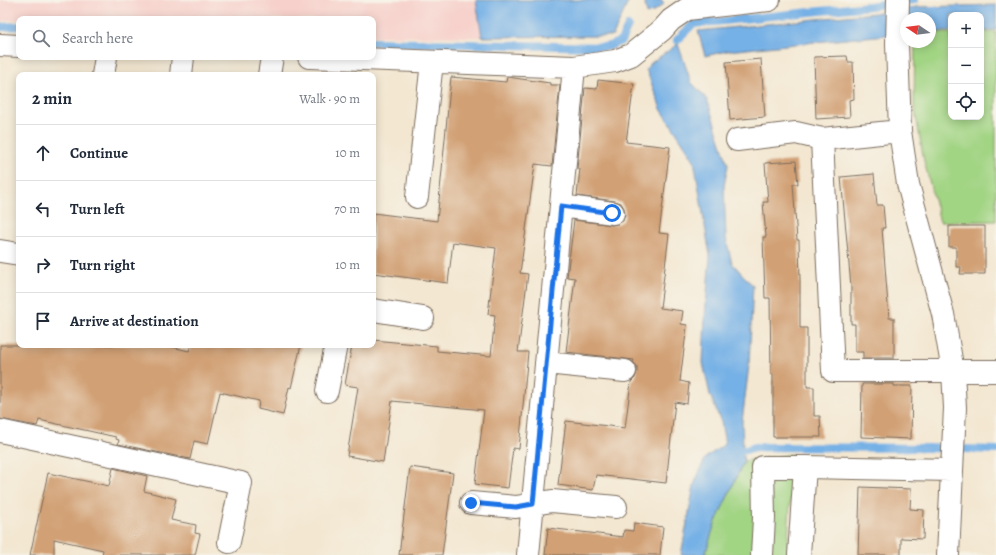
<!DOCTYPE html>
<meta charset="utf-8">
<style>
:root{--surface:#fff;--page:#f2f2f3;--text:#1f2937;--muted:#747a83;--line:#e0e1e3}
body{margin:0;font-family:Alegreya,serif;background:var(--page);color:var(--text)}
.controls{position:absolute;right:12px;top:12px;display:grid;overflow:hidden;border-radius:8px;box-shadow:0 2px 10px #0003}
.controls button{width:36px;height:36px;display:grid;place-items:center;padding:0;border:0;border-bottom:1px solid var(--line);background:var(--surface);color:var(--text);font:20px sans-serif}
.compass{position:absolute;left:900px;top:12px;width:36px;height:36px;border-radius:50%;background:var(--surface);box-shadow:0 2px 10px #0003;rotate:283deg}
.stop{position:absolute;width:12px;height:12px;margin:-9px;border:3px solid #1a73e8;border-radius:50%;background:#fff}
.stop.end{background:#1a73e8;border-color:#fff;box-shadow:0 1px 4px #0008}
.list{margin:0;padding:0;list-style:none}
h2{display:flex;justify-content:space-between;align-items:center;height:52px;margin:0;padding:0 16px;font-size:17px}
h2 small{font-size:13px;font-weight:400;color:var(--muted)}
.list li{display:grid;grid-template-columns:26px 1fr auto;gap:12px;align-items:center;box-sizing:border-box;height:56px;padding:0 16px;border-top:1px solid var(--line)}
.list b{display:block;font-size:15px;white-space:nowrap}
.list em{font-size:13px;font-style:normal;color:var(--muted)}
.icon{flex:none;width:22px;height:22px;fill:none;stroke:currentColor;stroke-width:2;stroke-linecap:round;stroke-linejoin:round}
.map{position:relative;flex:none;width:996px;height:555px;overflow:hidden}
.search{position:absolute;background:var(--surface);box-shadow:0 2px 10px #0003;left:16px;top:16px;width:360px;height:44px;display:flex;align-items:center;gap:10px;box-sizing:border-box;padding:0 14px;border-radius:8px;color:var(--muted);font-size:15px}
.panel{position:absolute;background:var(--surface);box-shadow:0 2px 10px #0003;left:16px;top:72px;width:360px;height:276px;border-radius:8px}
.map>svg:first-child{display:block}
.built{fill:#f7d0cb}
.green{fill:#a1d483;stroke:#6e7f50}
.water{fill:#74b0e6;stroke:#586d82}
.lines{fill:none;stroke-linecap:round;stroke-linejoin:round}
.stream{stroke:#74b0e6;stroke-width:8}
.building{fill:#d1a074}
.minor-casing{stroke:#7b6c5d;stroke-width:24}
.minor{stroke:#fff;stroke-width:22}
.route{stroke:#1a73e8;stroke-width:5}
</style>
<div class="map">
<svg width="996" height="555" viewBox="0 0 996 555">
<rect width="100%" height="100%" fill="#f7f3e8"/>
<filter id="ink" filterUnits="userSpaceOnUse"><feTurbulence type="fractalNoise" baseFrequency=".025" numOctaves="2"/><feDisplacementMap in="SourceGraphic" scale="8" xChannelSelector="R" yChannelSelector="G"/><feConvolveMatrix kernelMatrix="1 2 1 2 8 2 1 2 1" color-interpolation-filters="sRGB"/></filter>
<filter id="wash" filterUnits="userSpaceOnUse"><feTurbulence type="fractalNoise" baseFrequency=".012" numOctaves="4" result="noise"/><feDisplacementMap in="SourceGraphic" scale="16" xChannelSelector="R" yChannelSelector="G"/><feGaussianBlur stdDeviation="0.9" result="paint"/><feColorMatrix in="noise" values="0 0 0 0 0 0 0 0 0 0 0 0 0 0 0 0 0 1.4 0 .05"/><feComposite in="paint" operator="in"/></filter>
<g filter="url(#wash)">
<rect width="100%" height="100%" fill="#f3e7d1"/>
<path class="built" d="M0 0H476L482 37 373 36V19H19V20L0 21Z"/>
<path class="green" d="M981 32H996V221L940 222 924 161 914 105 915 42H930V33H951V117H981Z
M793 454 787 555H705L714 526 744 461Z"/>
<path class="water" d="M476 0H629L613 36 482 37Z
M644 0H662L664 4 653 12 647 14Z
M996 5V30L981 31V15H951V31L930 32V18H906V33L727 51 705 56 698 31 875 13 917 7Z
M678 44 691 82 707 99 728 165 724 186 726 239 732 263 753 286 749 365 742 422 743 444 742 451 744 461 714 526 705 555H681L694 485 705 458 725 444 721 422 710 395 703 363 705 316 710 256 694 160 661 109 646 69 651 63Z"/>
<g class="lines">
<path class="stream" d="M0 27 19 26
M677 40 693 24 870 6 914 0
M373 42 607 47 621 41 628 26
M733 457 742 451 755 447 928 448 996 450"/>
</g>
<g id="blocks">
<path class="building" d="M847 56 848 62H853L854 99 849 100 850 117 816 119 814 57Z
M761 59 765 117 730 120 726 62Z
M451 77 506 82 507 77 550 83V85H560L552 166 535 164 520 273 528 274 518 352H528L519 449 513 448 508 488 475 484 484 410 392 401 383 462 347 456 358 387 345 385 352 345H373V340L437 346V351L491 356 495 315 488 314 496 248 453 242 448 283 373 273V213L437 221Z
M598 80 634 84 626 142 670 147 659 233 669 234 660 308 683 311 681 324 687 325 680 381 689 383 687 404 675 402 666 483 596 475 593 490 558 485 566 421 625 428 631 382 635 378 637 372V366L633 362 634 360 566 352 575 278 567 277 574 220 612 225 618 224 623 221 625 214 624 208 621 203 615 201 577 196 580 169H577L585 88 597 89Z
M796 161 798 184H793L797 240H799L800 280V328H807V387H814V416H820L821 437H773V374H771L770 298H765L763 237H766L763 202H768L765 163Z
M874 174 877 205H883L885 228H882L889 318H894V358H863V352H855V324H851V286L841 177Z
M949 226H985V274H960L961 267H956V247H949Z
M0 345H164L189 351 191 345H301L291 388 289 387 283 415 258 409 259 401 220 392 208 444 194 441 190 459 118 444 119 440 116 439V437L39 420 37 426 0 419Z
M862 384H894V386H912L911 439 861 437Z
M410 467 453 473 442 555H399Z
M113 468 147 476 144 491 176 499 171 520 196 525 195 533 200 534 195 555H102L103 550 54 539V555H30L48 473 109 486Z
M860 487 911 489 910 509 924 510 923 539 901 538V555H858Z
M634 523 663 527 660 555H545L548 528 623 537 624 530 633 531Z"/>
</g>
</g>
<g filter="url(#ink)">
<use href="#blocks" fill-opacity="0" stroke="#7b6c5d" stroke-width="1"/>
<g class="lines">
<g class="minor-casing">
<path id="minor" d="M898 0 897 44 900 131 908 184 943 314 953 371 955 408 948 555
M0 45 19 46
M309 57 574 67 615 61 631 55 662 30 671 20 687 9 769 0
M103 75 106 57
M181 75 183 57
M269 75 272 57
M900 131 822 139 833 371H996
M737 140 796 133 822 139
M417 197 432 62
M561 206 613 213
M0 251 19 254
M373 310 423 318
M546 363 625 371
M327 391 336 345
M0 431 241 483 229 542
M471 503 516 507 552 501 616 507
M528 555 574 67
M762 555 764 518 763 467H805
M799 555 805 467 952 470"/>
</g>
<use href="#minor" class="minor"/>
</g>
</g>
<g class="lines" filter="url(#ink)">
<path class="route" d="M471 503 516 507 533 504 561 206 612 213"/>
</g>
</svg>
<div class="controls">
<button>+</button>
<button>−</button>
<button><svg class="icon" aria-label="locate" viewBox="0 0 24 24"><circle cx="12" cy="12" r="6"/><path d="M12 2v4M12 18v4M2 12h4M18 12h4"/></svg></button>
</div>
<svg class="compass" viewBox="-18 -18 36 36"><path d="M0-13l5 13h-10z" fill="#e53935"/><path d="M0 13l5-13h-10z" fill="#747a83"/></svg>
<div class="stop" style="left:612px;top:213px"></div>
<div class="stop end" style="left:471px;top:503px"></div>
<div class="search"><svg class="icon" aria-label="search" viewBox="0 0 24 24"><circle cx="10" cy="10" r="6"/><path d="M15 15l6 6"/></svg>Search here</div>
<section class="panel">
<h2>2 min<small>Walk · 90 m</small></h2>
<ul class="list">
<li><svg class="icon" aria-label="ahead" viewBox="0 0 24 24"><path d="M12 20V5M6 11l6-6 6 6"/></svg><div><b>Continue</b></div><em>10 m</em></li>
<li><svg class="icon" aria-label="left" viewBox="0 0 24 24"><path d="M17 20v-9H6M10 6l-5 5 5 5"/></svg><div><b>Turn left</b></div><em>70 m</em></li>
<li><svg class="icon" aria-label="right" viewBox="0 0 24 24"><path d="M7 20v-9h11M14 6l5 5-5 5"/></svg><div><b>Turn right</b></div><em>10 m</em></li>
<li><svg class="icon" aria-label="arrive" viewBox="0 0 24 24"><path d="M6 21V4h12l-3 4 3 4H6"/></svg><div><b>Arrive at destination</b></div></li>
</ul>
</section>
</div>
